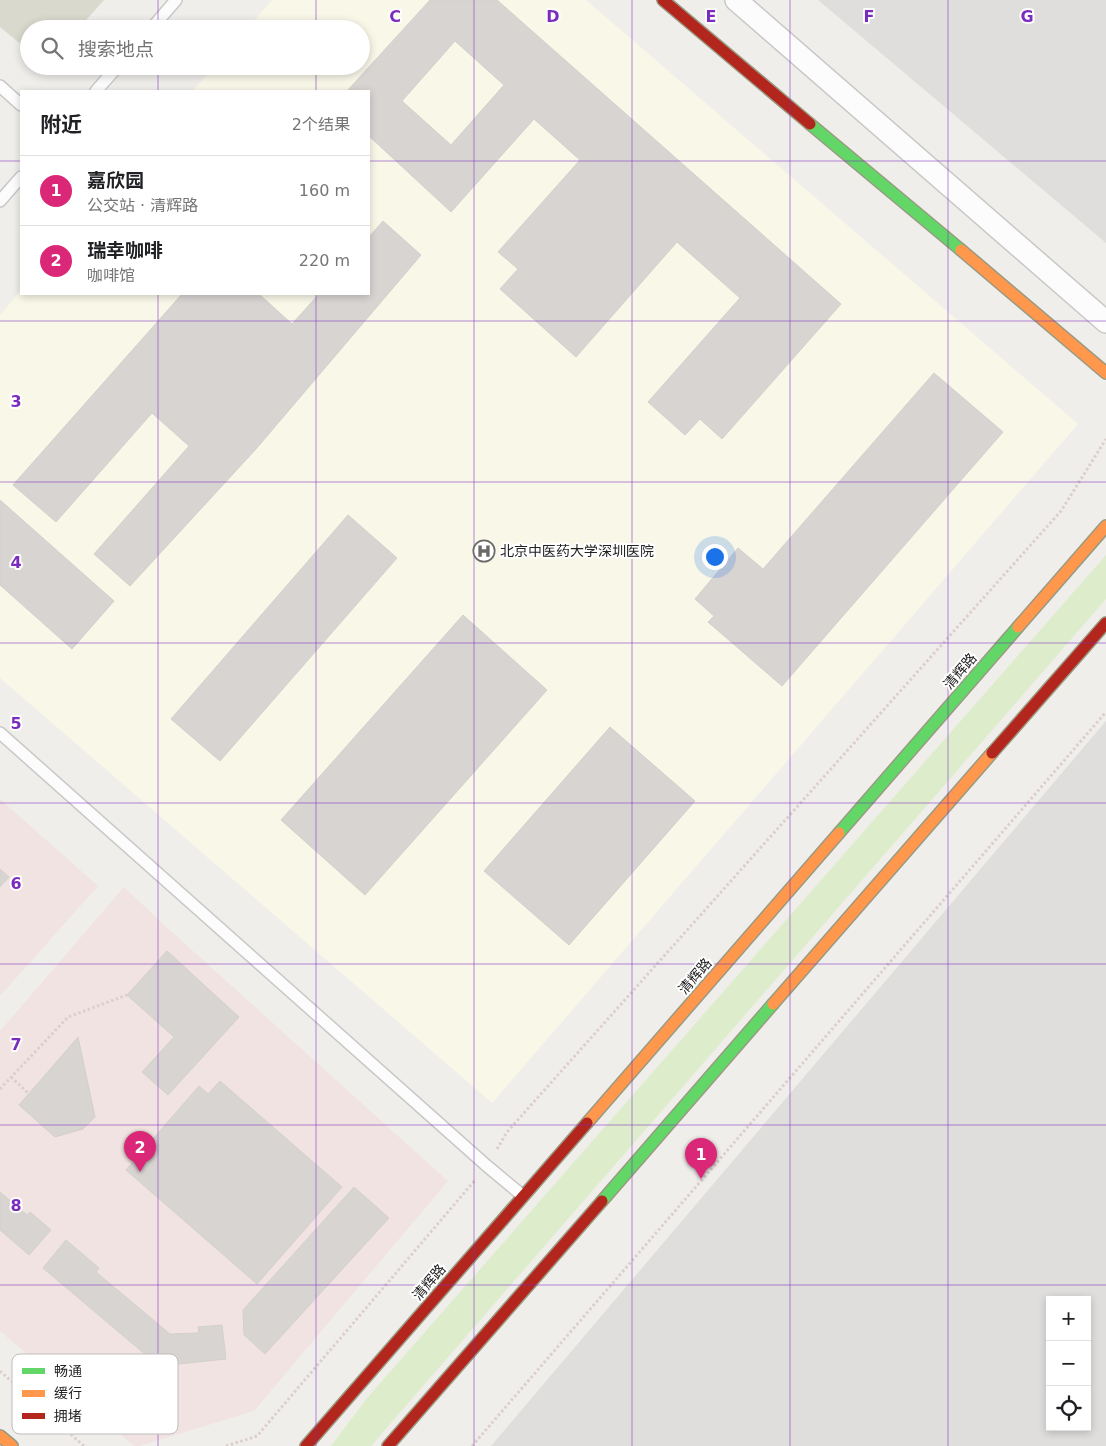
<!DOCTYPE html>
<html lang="zh">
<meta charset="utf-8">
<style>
:root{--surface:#fff;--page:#f6f6f6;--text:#202124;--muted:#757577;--line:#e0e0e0;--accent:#db2777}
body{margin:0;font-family:"DejaVu Sans","Noto Sans SC",sans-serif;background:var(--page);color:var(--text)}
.controls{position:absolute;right:15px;bottom:15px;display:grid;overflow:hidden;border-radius:0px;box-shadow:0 2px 8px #0003}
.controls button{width:45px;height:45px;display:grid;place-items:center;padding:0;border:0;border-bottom:1px solid var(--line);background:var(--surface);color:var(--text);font:25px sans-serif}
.you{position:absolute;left:714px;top:556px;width:18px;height:18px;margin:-12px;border:4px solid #fff;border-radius:50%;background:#1a73e8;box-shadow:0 0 0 8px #1a73e833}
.badge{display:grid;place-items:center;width:32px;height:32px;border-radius:50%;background:var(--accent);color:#fff;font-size:16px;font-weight:700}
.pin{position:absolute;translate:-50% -41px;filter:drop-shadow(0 1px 2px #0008)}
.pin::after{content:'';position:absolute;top:26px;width:18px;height:15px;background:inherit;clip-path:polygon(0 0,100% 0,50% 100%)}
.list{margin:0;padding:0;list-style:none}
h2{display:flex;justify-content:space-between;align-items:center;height:65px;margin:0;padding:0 20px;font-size:21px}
h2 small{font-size:16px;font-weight:400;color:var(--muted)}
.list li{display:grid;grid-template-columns:32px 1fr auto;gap:15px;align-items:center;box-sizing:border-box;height:70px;padding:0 20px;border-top:1px solid var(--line)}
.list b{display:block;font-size:19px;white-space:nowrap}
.list p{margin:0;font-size:16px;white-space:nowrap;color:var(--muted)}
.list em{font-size:16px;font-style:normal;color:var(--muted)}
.icon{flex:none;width:28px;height:28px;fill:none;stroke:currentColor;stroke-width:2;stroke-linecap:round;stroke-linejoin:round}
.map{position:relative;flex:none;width:1106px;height:1446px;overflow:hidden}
.search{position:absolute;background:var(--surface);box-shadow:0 2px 8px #0003;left:20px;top:20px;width:350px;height:55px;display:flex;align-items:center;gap:12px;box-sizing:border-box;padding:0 18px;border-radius:28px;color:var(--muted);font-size:19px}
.panel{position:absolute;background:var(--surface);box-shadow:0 2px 8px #0003;left:20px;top:90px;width:350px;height:205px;border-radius:0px}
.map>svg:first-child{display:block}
.residential{fill:#dfdedc;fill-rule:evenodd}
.commercial{fill:#f1e3e1}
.education{fill:#f8f7e8}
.construction{fill:#d9d9cd}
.grass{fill:#ddeccb}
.building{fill:#d7d4d2;stroke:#d3d0cc;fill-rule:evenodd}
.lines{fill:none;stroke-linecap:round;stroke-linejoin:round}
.lane-casing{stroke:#c9c8c7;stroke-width:14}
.street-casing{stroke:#c9c8c7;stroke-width:24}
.fast-casing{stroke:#999a82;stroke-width:14}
.slow-casing{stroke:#999a82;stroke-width:14}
.jam-casing{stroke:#999a82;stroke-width:14}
.path{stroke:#dccecd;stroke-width:3;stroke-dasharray:2.5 2.5;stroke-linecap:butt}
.lane{stroke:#fdfcfc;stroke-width:11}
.street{stroke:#fdfcfc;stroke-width:21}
.fast{stroke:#63d668;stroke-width:11}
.slow{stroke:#ff974d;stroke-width:11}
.jam{stroke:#b3261e;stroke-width:11}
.grid{fill:none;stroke:#7b2cbf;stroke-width:1;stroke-opacity:0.55}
.labels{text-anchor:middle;stroke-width:4;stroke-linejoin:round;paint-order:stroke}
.poi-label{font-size:14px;fill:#222;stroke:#fff;text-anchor:start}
.street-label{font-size:14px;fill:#222;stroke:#fff}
.key{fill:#fff;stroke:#bdbdbd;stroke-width:1}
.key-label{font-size:14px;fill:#222}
.grid-label{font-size:16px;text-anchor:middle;font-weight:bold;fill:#7b2cbf;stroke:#fff;stroke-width:4;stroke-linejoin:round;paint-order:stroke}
</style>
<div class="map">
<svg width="1106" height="1446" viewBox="0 0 1106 1446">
<rect width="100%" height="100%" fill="#f0eeeb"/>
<path class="residential" d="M818 0H1106V243Z
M1106 721V1446H491ZM1050 1300H1087V1427H1050Z"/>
<path class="commercial" d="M0 799 98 886 0 996Z
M124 887 163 924 448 1181 254 1411 139 1446H134L0 1331V1031Z"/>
<path class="education" d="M272 0H586L1078 424 492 1103 0 678V315L21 290V294H369V91H193L214 66H361V29H247Z"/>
<path class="construction" d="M0 0H104L78 29H29V51L0 27Z"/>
<path class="grass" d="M1106 555V599L371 1446H331L368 1397Z"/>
<path class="building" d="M430 0H497L841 304 722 439 700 419 685 435 648 402 740 298 677 242 576 357 500 289 518 269 498 252 580 160 534 119 451 212 369 136V91H347ZM455 41 504 85 451 145 402 101Z
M383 221 421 255 256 449 130 586 94 554 189 446 152 413 56 522 13 485 182 294H259L292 324 319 294H369V237Z
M934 373 1003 432 782 686 708 622 714 616 695 599 738 548 763 569Z
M0 500 114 601 72 649 0 585Z
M348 515 397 558 220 761 171 719Z
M463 615 547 690 365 895 281 820Z
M610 727 695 801 569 945 484 871Z
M0 869 9 877 0 887Z
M167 951 239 1017 168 1095 142 1072 174 1037 127 995Z
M78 1037 95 1117 83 1129 55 1137 19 1105Z
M220 1081 342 1187 257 1284 126 1170 199 1086 208 1094Z
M354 1187 389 1218 265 1354 244 1335 243 1310Z
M0 1192 27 1215 30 1212 51 1230 29 1255 0 1230Z
M66 1240 99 1268 96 1272 170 1334 199 1333 198 1327 222 1325 226 1359 159 1366 43 1268Z"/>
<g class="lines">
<g class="lane-casing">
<path id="lane" d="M151 29 176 0
M0 86 21 105
M96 91 118 66
M0 201 21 177
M0 733 487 1166 523 1196"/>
</g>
<g class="street-casing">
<path id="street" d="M736 0 1106 322"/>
</g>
<g class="fast-casing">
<path id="fast" d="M810 124 961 250
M839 833 1018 627
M602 1201 773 1004"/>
</g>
<g class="slow-casing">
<path id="slow" d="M961 250 1106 373
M1018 627 1106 526
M773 1004 992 753
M587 1123 839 833
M0 1436 12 1446"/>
</g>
<g class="jam-casing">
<path id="jam" d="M663 0 810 124
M992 753 1106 623
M306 1446 587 1123
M388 1446 602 1201"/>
</g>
<path class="path" d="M11 1077 29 1094
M0 1089 68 1017 127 995
M497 1149 507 1132 1061 511 1106 439
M0 1371 84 1446
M226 1446 257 1436 476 1179
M472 1446 1106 712"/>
<use href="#lane" class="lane"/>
<use href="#street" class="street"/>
<use href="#fast" class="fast"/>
<use href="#slow" class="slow"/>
<use href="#jam" class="jam"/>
</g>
<path class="grid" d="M158 0V29M316 0V29M474 0V1446M632 0V1446M790 0V1446M948 0V1446M158 66V91M316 66V91M0 161H21M369 161H1106M158 294V1446M316 294V1446M0 321H1106M0 482H1106M0 643H1106M0 803H1106M0 964H1106M0 1125H1106M0 1285H1106"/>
<defs>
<g id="hospital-ring" transform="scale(1.125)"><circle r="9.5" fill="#fff" stroke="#6a6968" stroke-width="1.5"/><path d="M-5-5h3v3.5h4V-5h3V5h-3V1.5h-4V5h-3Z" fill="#6a6968"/></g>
</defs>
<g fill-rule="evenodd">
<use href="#hospital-ring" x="484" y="551"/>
</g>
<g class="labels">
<g class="poi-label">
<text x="500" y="556">北京中医药大学深圳医院</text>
</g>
<g class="street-label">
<text transform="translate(960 671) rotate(-49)" y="5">清辉路</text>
<text transform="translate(695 976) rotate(-49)" y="5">清辉路</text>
<text transform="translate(429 1282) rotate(-49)" y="5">清辉路</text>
</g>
</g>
<rect x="12" y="1354" width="166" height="80" rx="8" class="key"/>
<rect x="22" y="1368" width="23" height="6" fill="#63d668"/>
<rect x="22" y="1390" width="23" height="7" fill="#ff974d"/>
<rect x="22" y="1413" width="23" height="6" fill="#b3261e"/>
<g class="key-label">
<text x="54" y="1376">畅通</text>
<text x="54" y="1398">缓行</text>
<text x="54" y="1421">拥堵</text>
</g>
<g class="grid-label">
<text x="395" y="22">C</text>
<text x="553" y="22">D</text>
<text x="711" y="22">E</text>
<text x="869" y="22">F</text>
<text x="1027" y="22">G</text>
<text x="16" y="407">3</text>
<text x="16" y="568">4</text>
<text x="16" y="729">5</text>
<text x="16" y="889">6</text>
<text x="16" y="1050">7</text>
<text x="16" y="1211">8</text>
</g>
</svg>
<div class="controls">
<button>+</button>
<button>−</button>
<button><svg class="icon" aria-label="locate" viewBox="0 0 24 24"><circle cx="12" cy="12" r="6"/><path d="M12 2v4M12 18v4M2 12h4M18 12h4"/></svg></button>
</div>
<div class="you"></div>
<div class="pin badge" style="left:701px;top:1179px">1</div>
<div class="pin badge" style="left:140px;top:1172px">2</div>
<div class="search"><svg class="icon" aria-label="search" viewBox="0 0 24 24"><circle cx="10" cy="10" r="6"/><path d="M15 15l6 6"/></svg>搜索地点</div>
<section class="panel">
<h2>附近<small>2个结果</small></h2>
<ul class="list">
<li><span class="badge">1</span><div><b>嘉欣园</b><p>公交站 · 清辉路</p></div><em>160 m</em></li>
<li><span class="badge">2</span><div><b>瑞幸咖啡</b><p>咖啡馆</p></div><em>220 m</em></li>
</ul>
</section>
</div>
